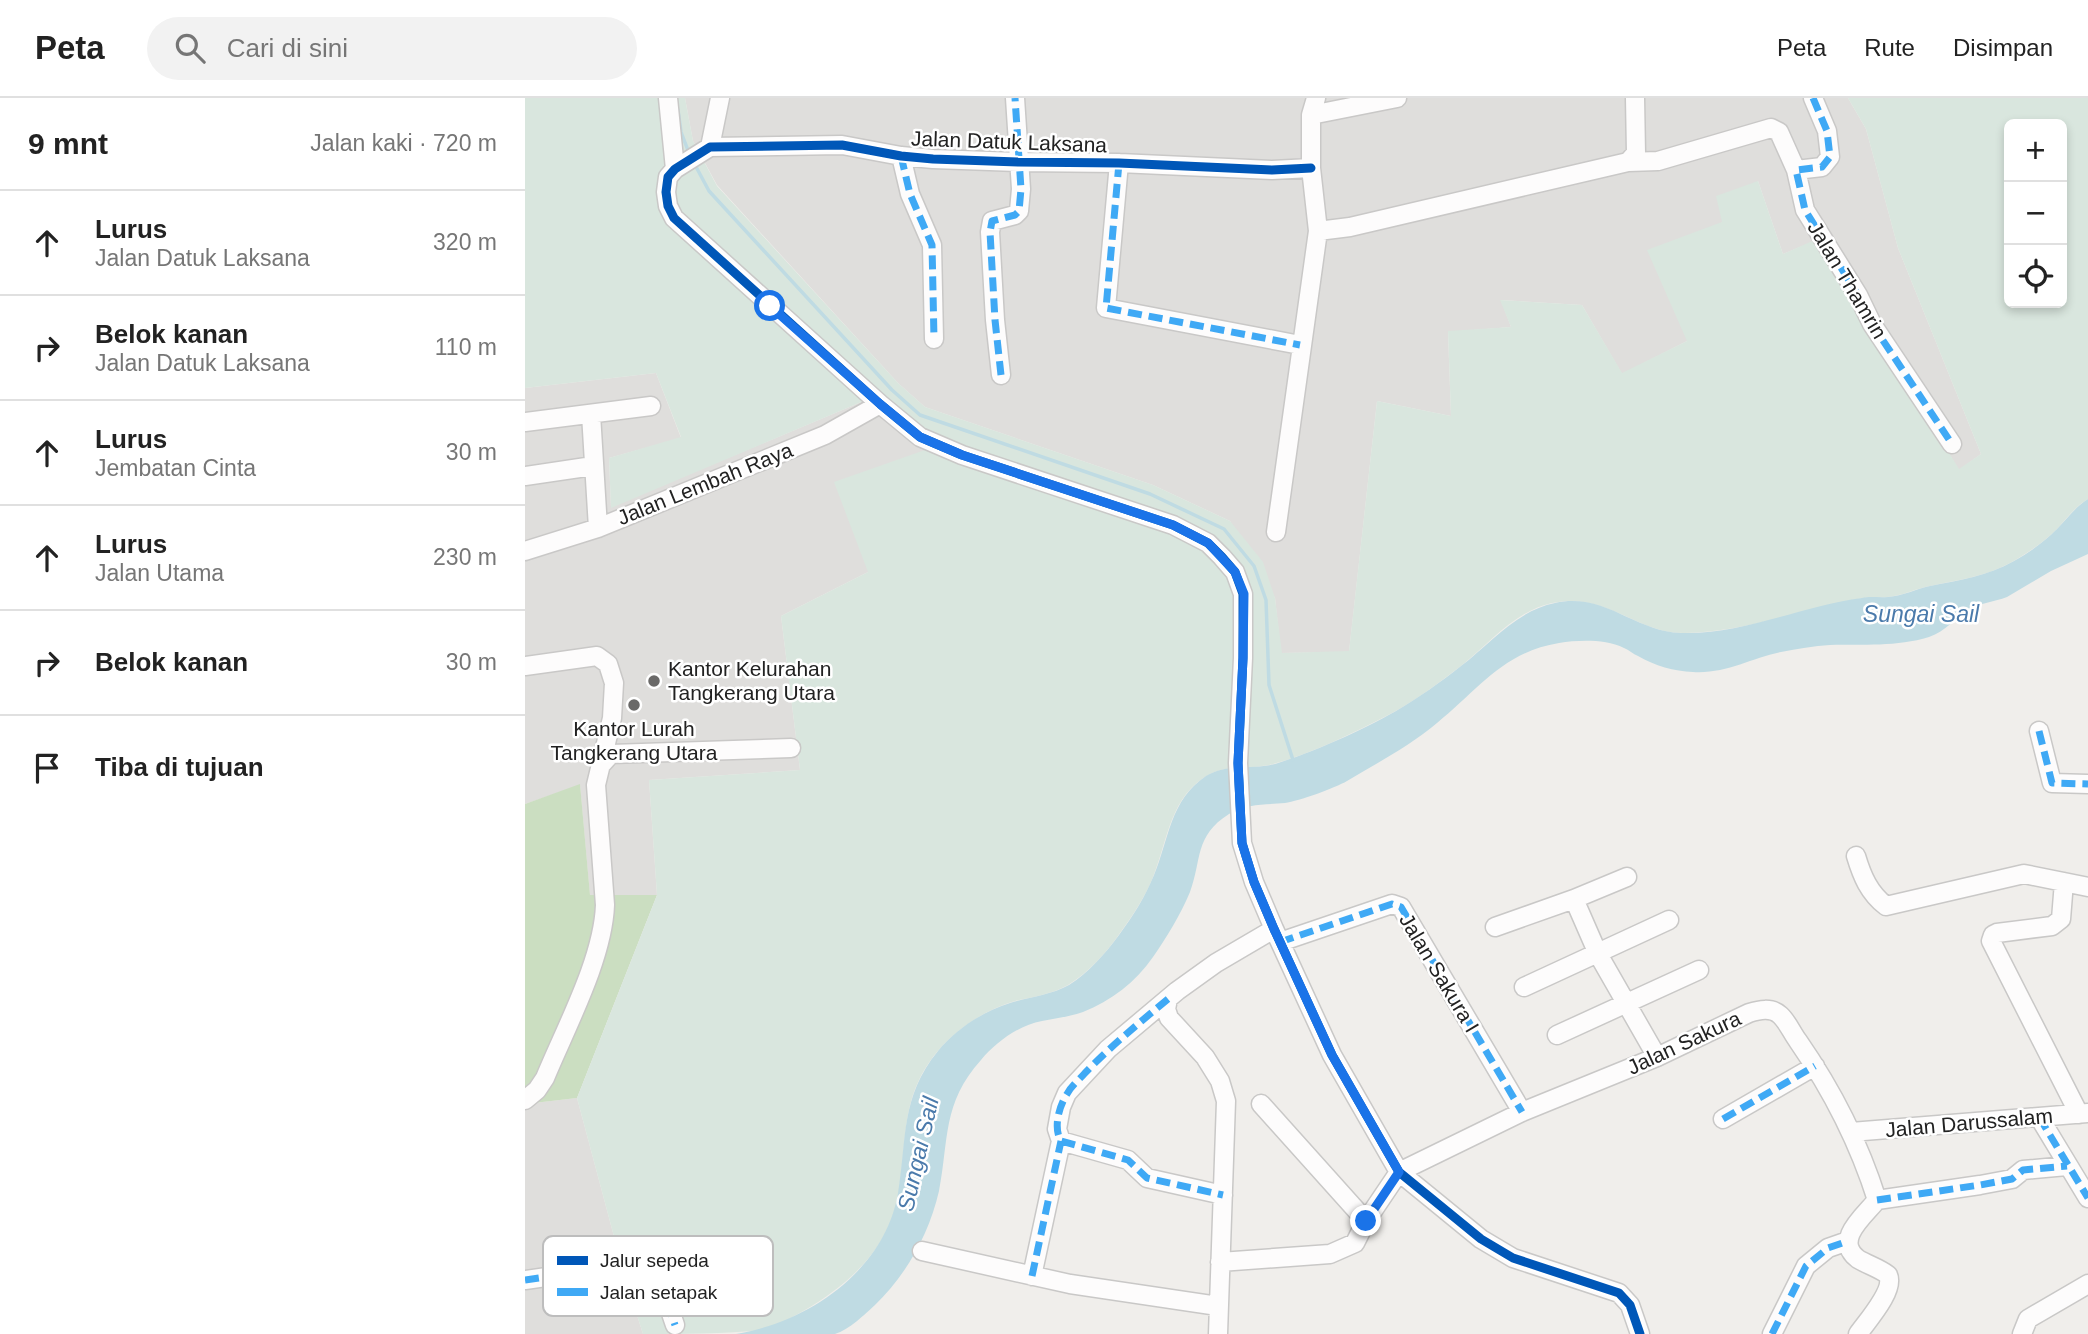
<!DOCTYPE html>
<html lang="id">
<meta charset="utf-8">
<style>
:root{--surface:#fff;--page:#f2f2f2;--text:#222;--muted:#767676;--line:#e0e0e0}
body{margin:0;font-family:Arial,sans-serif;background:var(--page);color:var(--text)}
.controls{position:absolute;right:21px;top:21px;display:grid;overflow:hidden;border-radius:10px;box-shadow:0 4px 10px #0003}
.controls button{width:63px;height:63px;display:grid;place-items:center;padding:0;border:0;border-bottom:2px solid var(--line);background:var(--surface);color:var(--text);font:35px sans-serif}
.stop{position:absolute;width:21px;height:21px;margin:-16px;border:5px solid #1a73e8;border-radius:50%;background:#fff}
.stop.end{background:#1a73e8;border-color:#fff;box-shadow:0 2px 7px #0008}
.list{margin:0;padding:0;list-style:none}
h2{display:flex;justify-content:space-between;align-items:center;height:91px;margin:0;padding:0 28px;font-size:30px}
h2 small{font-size:23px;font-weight:400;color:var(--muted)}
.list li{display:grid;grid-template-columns:46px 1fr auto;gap:21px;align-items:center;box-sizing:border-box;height:105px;padding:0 28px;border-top:2px solid var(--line)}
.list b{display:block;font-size:26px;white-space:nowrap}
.list p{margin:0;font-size:23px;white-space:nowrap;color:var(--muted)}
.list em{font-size:23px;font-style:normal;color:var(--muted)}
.icon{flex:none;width:38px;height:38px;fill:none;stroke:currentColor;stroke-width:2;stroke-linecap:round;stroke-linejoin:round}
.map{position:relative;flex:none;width:1563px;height:1236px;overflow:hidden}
header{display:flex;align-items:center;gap:42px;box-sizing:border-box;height:98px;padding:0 35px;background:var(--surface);border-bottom:2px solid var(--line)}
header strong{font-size:33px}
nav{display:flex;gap:38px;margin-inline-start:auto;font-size:24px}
.search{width:490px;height:63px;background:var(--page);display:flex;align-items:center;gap:18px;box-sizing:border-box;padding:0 24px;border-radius:38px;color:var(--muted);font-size:26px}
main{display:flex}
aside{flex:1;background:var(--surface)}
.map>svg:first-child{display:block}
.residential{fill:#dfdedc}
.forest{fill:#cbdec1}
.wetland{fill:#d9e6de;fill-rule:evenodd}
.water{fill:#bfdbe3}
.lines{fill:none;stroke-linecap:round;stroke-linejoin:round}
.stream{stroke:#bfdbe3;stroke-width:3.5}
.minor-casing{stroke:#c9c8c7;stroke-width:21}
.minor{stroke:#fdfcfc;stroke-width:18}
.quiet{stroke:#3fa9f5;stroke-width:7;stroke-dasharray:14 7;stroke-linecap:butt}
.cycleway-casing{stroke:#fff;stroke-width:13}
.cycleway{stroke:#0057b8;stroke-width:9}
.route{stroke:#1a73e8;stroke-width:9}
.poi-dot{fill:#6a6968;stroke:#fff;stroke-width:2.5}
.labels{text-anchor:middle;stroke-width:5;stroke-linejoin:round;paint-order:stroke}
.street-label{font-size:21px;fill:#222;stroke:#fff}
.poi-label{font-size:21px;fill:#222;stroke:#fff;text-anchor:start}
.water-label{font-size:23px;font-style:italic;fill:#4a7aab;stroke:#fff}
.key{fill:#fff;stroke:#bdbdbd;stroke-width:2}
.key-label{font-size:19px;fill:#222}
</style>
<header>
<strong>Peta</strong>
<div class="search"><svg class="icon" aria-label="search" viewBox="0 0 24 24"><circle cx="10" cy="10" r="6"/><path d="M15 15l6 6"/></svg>Cari di sini</div>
<nav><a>Peta</a><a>Rute</a><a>Disimpan</a></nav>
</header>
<main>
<aside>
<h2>9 mnt<small>Jalan kaki · 720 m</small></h2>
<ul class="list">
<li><svg class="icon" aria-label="ahead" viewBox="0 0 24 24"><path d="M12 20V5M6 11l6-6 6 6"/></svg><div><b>Lurus</b><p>Jalan Datuk Laksana</p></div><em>320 m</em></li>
<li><svg class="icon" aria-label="right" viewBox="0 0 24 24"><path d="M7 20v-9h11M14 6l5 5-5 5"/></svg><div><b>Belok kanan</b><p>Jalan Datuk Laksana</p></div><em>110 m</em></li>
<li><svg class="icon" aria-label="ahead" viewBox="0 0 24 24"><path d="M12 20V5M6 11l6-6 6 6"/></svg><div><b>Lurus</b><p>Jembatan Cinta</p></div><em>30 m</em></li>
<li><svg class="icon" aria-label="ahead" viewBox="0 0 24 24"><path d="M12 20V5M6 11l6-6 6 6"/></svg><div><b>Lurus</b><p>Jalan Utama</p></div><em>230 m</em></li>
<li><svg class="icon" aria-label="right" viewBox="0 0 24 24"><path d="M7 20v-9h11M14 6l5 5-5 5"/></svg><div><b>Belok kanan</b></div><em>30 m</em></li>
<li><svg class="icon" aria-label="arrive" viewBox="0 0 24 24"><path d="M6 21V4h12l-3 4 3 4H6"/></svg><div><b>Tiba di tujuan</b></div></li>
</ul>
</aside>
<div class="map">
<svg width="1563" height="1236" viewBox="0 0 1563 1236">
<rect width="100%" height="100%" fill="#f0eeeb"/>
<path class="residential" d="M160 0H1323L1341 31 1373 150 1456 356 1434 372 1292 142 1258 156 1233 83 1197 124 1162 243 1097 276 1057 207 976 202 986 229 923 234 926 318 852 303 824 554 756 555 750 500 705 423 628 387 400 309 373 285 192 87 168 43Z
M131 275 156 340 84 360 86 409 341 302 400 352 343 474 256 518 275 672 124 682 132 797 65 798 55 687 0 706V290Z
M52 1000 99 1176 118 1236H0V1006Z"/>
<path class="forest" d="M55 686 65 797H132L52 1000 0 1006V706Z"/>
<path class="wetland" d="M0 0H160L168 43 192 88 373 285 400 309 628 387 705 423 738 464 750 500 757 555 824 553 852 303 926 318 923 233 986 229 975 202 1057 207 1097 275 1162 243 1122 152 1197 124 1191 98 1233 83 1258 156 1292 141 1434 371 1456 356 1373 150 1341 31 1323 0H1563V401C1549 409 1541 422 1530 433 1516 446 1501 456 1485 465 1459 479 1433 482 1405 488 1393 490 1381 496 1369 498 1357 501 1345 498 1332 501 1276 512 1218 534 1160 535 1112 536 1081 493 1027 505 990 513 965 545 936 568 915 584 891 602 867 615 830 634 789 655 748 666 727 672 705 666 685 676 645 697 643 742 628 779 620 799 608 817 595 835 582 854 563 875 543 887 527 896 508 899 490 903 463 911 439 926 419 946 375 993 383 1035 374 1093 366 1148 326 1185 280 1212 267 1219 253 1228 238 1232 200 1236 157 1236 118 1236L99 1176 52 1000 132 797 124 682 275 672 256 518 343 474 309 384 400 352 341 302 86 410 84 360 156 339 131 275 0 290ZM1484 26H1537V205H1484Z"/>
<path class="water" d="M1563 401V456L1526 473 1482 499C1469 504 1457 504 1444 512 1430 520 1421 533 1404 539 1372 549 1338 546 1305 547 1289 548 1272 551 1256 554 1226 560 1201 576 1168 574 1149 573 1130 568 1113 558 1108 556 1104 552 1099 550 1080 541 1054 542 1034 545 978 554 953 592 912 625 885 648 852 665 822 683 810 690 774 703 760 705 740 707 722 705 704 716 669 738 677 762 665 794 656 816 641 840 628 859 611 884 586 903 558 914 544 919 531 920 517 923 494 927 471 944 456 962 417 1005 424 1042 414 1093 404 1136 382 1176 350 1207 340 1216 324 1232 310 1236 303 1236 293 1236 286 1236 261 1236 236 1236 211 1236 284 1224 360 1172 373 1095 382 1042 375 999 413 953 431 931 457 914 485 905 504 899 526 897 544 887 563 875 581 855 594 837 608 818 620 799 629 777 644 741 645 702 681 678 702 665 727 672 750 666 786 655 838 632 871 613 893 600 916 584 936 568 966 545 991 513 1030 505 1080 494 1110 534 1156 535 1217 537 1277 508 1337 500 1345 498 1354 500 1363 499 1378 498 1391 491 1405 488 1435 482 1462 478 1489 463 1505 454 1519 444 1532 431 1542 421 1550 409 1563 401Z"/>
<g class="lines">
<path class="stream" d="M153 12 156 34 164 55
M169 65 184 93 367 292 395 317 625 396 699 431 729 468 741 502 744 587 768 662"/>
<g class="minor-casing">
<path id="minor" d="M143 0 150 71
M786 17 872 0
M185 49 195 0
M376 58 385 96 407 147 409 241
M1103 64 1133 63 1246 30 1254 34 1271 72 1280 112 1333 197 1347 226 1427 346
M594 65 581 210 775 247
M786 70 747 72 594 65 493 64 408 61 376 58 317 47 185 49 150 71 143 79 141 94 143 108 149 120 355 306 395 339 437 357 648 427 683 445 697 459 710 474 718 496V560L713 665 717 745 729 784 749 831 807 957 874 1074 956 1141 988 1160 1094 1195 1105 1207 1115 1236
M1271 72 1297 69 1305 59 1302 33 1288 0
M793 133 825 129 1103 64 1111 55 1110 0
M476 277 470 222 465 134 467 123 490 117 494 113 496 91 490 0
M66 316 73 430
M0 324 126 308
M0 378 68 368
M751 434 793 133 786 70V17L791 0
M0 453 73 430 300 337 355 306
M0 568 72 558 83 566 89 585 87 620 71 687 80 807C78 861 41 929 20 980L12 992 0 1002
M1514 633 1527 685 1563 686
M76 667 86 656 266 650
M1331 758C1337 778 1344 795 1361 808L1499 776 1563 789
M1102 779 1049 801 1073 856 1132 959
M1539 784 1536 821 1527 828 1472 835 1468 837 1466 843 1554 1016
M970 829 1049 801
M755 844 867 806 876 809 997 1014
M999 889 1144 822
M643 901 641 911 644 920 680 959 695 983 701 1003 693 1236
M1032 937 1174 872
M736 1006 841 1123
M1514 1019 1563 1100
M1198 1021 1290 968
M1326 1034 1563 1015
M698 1097 622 1080 603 1062 536 1043 532 1031 536 1009 542 995 583 951 652 893 691 865 749 831
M397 1153 545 1186 693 1208
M695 1164 805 1156 830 1145 841 1123 874 1074 997 1014 1132 959 1224 915C1234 912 1246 909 1255 917 1262 923 1267 935 1273 943 1307 992 1334 1045 1352 1102
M507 1178 536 1043
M0 1182 90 1169 123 1167 132 1174 150 1227
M1247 1236 1281 1168 1303 1150 1323 1143
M1333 1236C1343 1222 1370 1192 1363 1177 1354 1170 1343 1167 1333 1161 1308 1142 1339 1118 1352 1102L1455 1087 1487 1081 1498 1072 1542 1068
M1497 1236 1503 1221 1563 1186"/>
</g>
<use href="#minor" class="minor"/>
<path class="quiet" d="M1288 0 1302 33 1305 59 1297 69 1271 72 1280 112 1333 197 1347 226 1427 346
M376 58 385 96 407 147 409 241
M594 65 581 210 775 247
M476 277 470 222 465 134 467 123 490 117 494 113 496 91 490 0
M1514 633 1527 685 1563 686
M755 844 867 806 876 809 997 1014
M643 901C614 925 586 948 560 975 554 982 546 988 542 996 534 1008 528 1030 536 1043L603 1062 622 1080 698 1097
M1514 1019 1563 1100
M1198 1021 1290 968
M1352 1102 1455 1087 1487 1081 1498 1072 1542 1068
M507 1178 536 1043
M0 1182 90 1169 123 1167 132 1174 150 1227
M1247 1236 1281 1168 1303 1150 1323 1143"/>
<g class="cycleway-casing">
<path id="cycleway" d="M786 70 747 72 594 65 493 64 408 61 376 58 317 47 185 49 150 71 143 79 141 94 143 108 149 120 355 306 395 339 437 357 648 427 683 445 697 459 710 474 718 496V560L713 665 717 745 729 784 749 831 807 957 874 1074 956 1141 988 1160 1094 1195 1105 1207 1115 1236"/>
</g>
<use href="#cycleway" class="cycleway"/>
</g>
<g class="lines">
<path class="route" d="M245 208 355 306 395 339 437 357 648 427 683 445 710 474 719 496 718 560 713 665 717 745 729 784 749 831 807 957 874 1074 841 1123"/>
</g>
<g class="poi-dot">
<circle cx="129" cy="583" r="7"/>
<circle cx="109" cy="607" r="7"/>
</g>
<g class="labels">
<g class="street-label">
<text transform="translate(484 44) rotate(2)" y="7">Jalan Datuk Laksana</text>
<text transform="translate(1322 182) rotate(59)" y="7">Jalan Thamrin</text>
<text transform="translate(180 386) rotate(-22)" y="7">Jalan Lembah Raya</text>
<text transform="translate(914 875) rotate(59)" y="7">Jalan Sakura I</text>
<text transform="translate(1159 945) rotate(-25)" y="7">Jalan Sakura</text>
<text transform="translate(1444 1025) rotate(-5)" y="7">Jalan Darussalam</text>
</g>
<g class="poi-label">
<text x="143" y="578">Kantor Kelurahan<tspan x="143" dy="24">Tangkerang Utara</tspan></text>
<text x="109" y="638" text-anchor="middle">Kantor Lurah<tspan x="109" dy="24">Tangkerang Utara</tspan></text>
</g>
<g class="water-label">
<text x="1396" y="524">Sungai Sail</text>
<text transform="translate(393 1056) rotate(-77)" y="8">Sungai Sail</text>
</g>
</g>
<rect x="18" y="1138" width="230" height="80" rx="10" class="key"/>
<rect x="32" y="1158" width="31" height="9" fill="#0057b8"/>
<rect x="32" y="1190" width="31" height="8" fill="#3fa9f5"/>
<g class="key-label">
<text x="75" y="1169">Jalur sepeda</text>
<text x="75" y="1201">Jalan setapak</text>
</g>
</svg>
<div class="controls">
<button>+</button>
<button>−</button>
<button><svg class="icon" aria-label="locate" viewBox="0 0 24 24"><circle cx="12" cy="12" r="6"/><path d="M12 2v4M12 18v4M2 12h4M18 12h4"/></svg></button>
</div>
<div class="stop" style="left:245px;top:208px"></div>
<div class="stop end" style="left:841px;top:1123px"></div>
</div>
</main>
